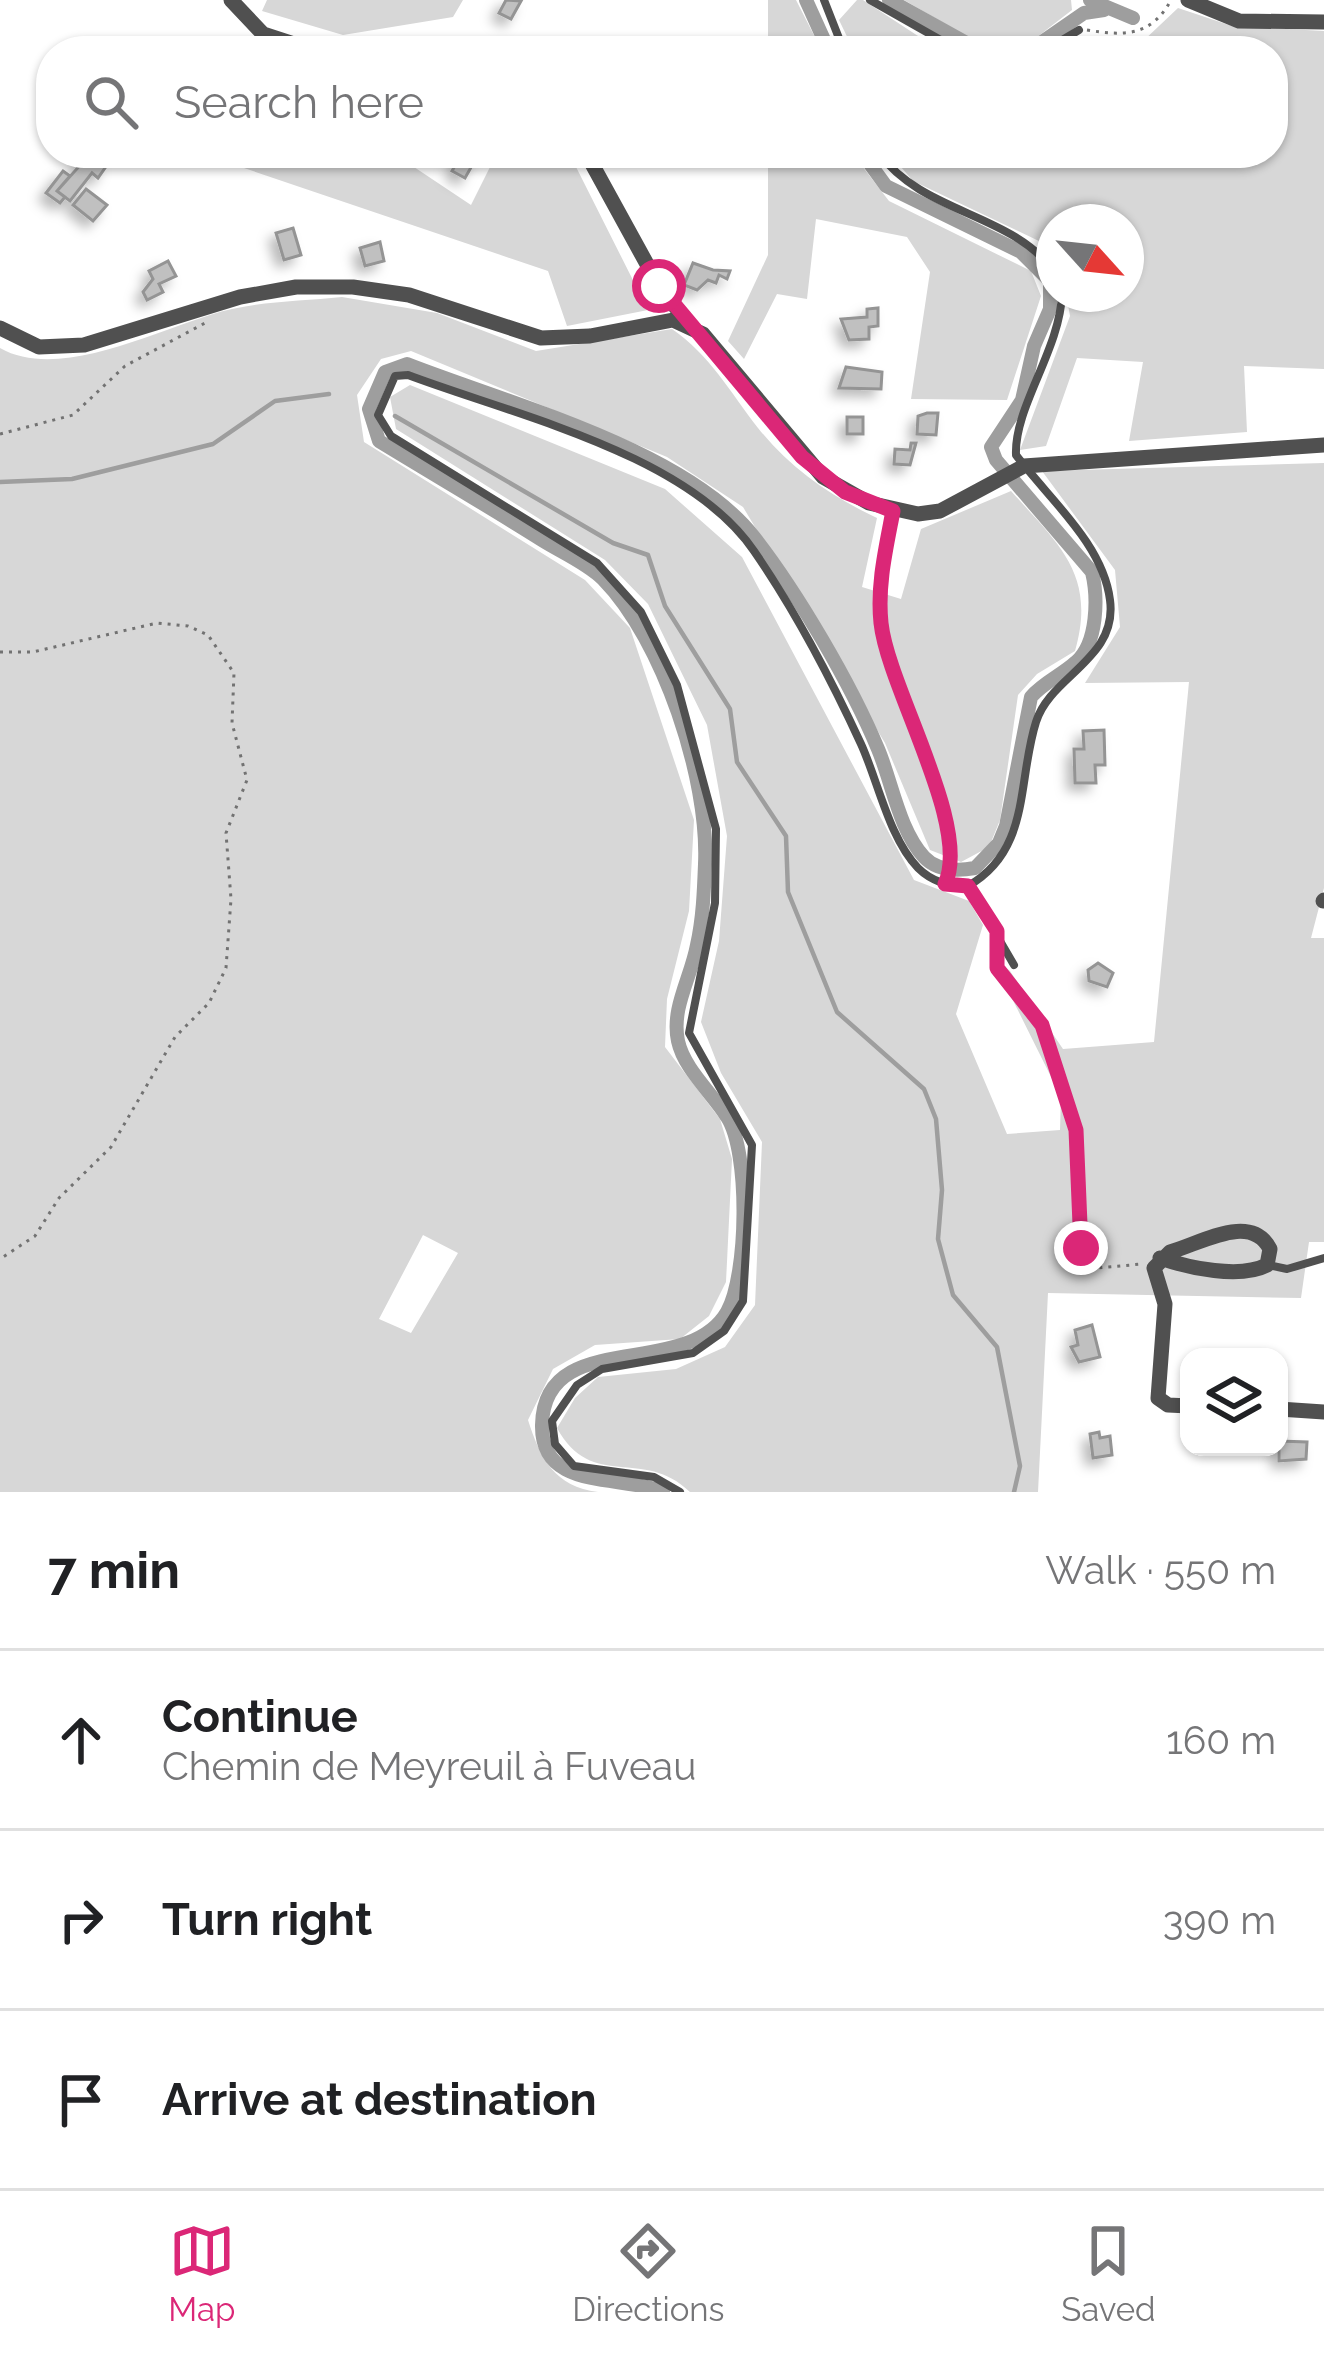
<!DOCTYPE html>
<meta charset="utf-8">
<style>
:root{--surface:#fff;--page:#f2f2f2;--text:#202124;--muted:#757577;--line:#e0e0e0;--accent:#db2777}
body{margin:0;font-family:Raleway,sans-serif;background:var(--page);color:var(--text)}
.controls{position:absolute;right:36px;bottom:36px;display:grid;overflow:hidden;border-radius:24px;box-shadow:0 3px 9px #0004}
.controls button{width:108px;height:108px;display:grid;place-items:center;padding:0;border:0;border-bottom:3px solid var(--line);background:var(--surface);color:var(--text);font:60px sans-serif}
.compass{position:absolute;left:1036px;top:204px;width:108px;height:108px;border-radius:50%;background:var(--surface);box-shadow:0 3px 9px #0004;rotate:117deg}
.stop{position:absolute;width:36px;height:36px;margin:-27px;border:9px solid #db2777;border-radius:50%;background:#fff}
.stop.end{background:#db2777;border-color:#fff;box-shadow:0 3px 12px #0008}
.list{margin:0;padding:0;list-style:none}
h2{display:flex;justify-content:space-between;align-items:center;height:156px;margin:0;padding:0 48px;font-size:51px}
h2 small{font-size:39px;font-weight:400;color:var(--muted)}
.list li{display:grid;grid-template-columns:78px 1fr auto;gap:36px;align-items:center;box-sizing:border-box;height:180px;padding:0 48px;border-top:3px solid var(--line)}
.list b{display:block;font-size:45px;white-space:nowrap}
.list p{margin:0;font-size:39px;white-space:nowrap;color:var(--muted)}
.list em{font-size:39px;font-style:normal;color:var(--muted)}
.icon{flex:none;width:66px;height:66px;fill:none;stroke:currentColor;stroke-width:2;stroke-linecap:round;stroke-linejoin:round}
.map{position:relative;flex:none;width:1324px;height:1492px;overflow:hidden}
.search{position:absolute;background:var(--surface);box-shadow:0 3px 9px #0004;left:36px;right:36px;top:36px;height:132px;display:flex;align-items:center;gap:30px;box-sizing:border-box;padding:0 42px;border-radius:48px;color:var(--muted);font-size:45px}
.sheet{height:696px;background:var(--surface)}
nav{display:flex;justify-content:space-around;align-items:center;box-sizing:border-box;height:168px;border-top:3px solid var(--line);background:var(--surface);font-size:33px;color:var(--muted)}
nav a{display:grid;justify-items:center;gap:6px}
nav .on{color:var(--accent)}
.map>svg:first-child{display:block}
.green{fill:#d7d7d7;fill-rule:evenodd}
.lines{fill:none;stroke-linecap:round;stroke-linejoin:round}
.stream{stroke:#9e9e9e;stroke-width:4.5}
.canal{stroke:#9e9e9e;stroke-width:14}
.building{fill:#c0c0c0;stroke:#949494;stroke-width:3;filter:url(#shadow)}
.path{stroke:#727272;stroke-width:3;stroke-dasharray:3 6;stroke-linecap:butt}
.service{stroke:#505050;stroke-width:8}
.minor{stroke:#505050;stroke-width:15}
.route{stroke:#db2777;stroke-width:15}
</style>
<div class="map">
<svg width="1324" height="1492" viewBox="0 0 1324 1492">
<defs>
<filter id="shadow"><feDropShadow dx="-7" dy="7" stdDeviation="6" flood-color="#0004"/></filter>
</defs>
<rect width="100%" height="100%" fill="#fff"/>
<path class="green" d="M267 0H463L453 17 343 35 262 11Z
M768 0H796L822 51H768Z
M857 0H863L941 51H854L839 20Z
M904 0H1071L1072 10 1019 51H992Z
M1178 8 1232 26 1324 31V369L1244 366 1247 432 1129 441 1143 362 1077 358 1046 446 1020 450 1070 316 1066 294H1126V222H1054V258L1041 242 913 181 889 153H1273V51H1061L1081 39 1141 43Z
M237 153H401L399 157 471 205 497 153H569L648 310 567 326 548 271 235 165Z
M768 153H852L889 201 1031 271 1041 296 1007 400 911 399 930 272 907 237 816 219 807 299 777 294 744 359 728 341 768 255Z
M342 297 437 313 536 351 672 329C710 355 730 392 758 428 791 469 830 496 877 518L862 587 901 599 921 529 1011 491C1058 544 1097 574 1075 651L1037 674 1018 695 1000 820 989 847 961 862 930 850 885 743 743 507 667 457 411 351 381 359 357 395 364 442 585 580 630 628 694 820 689 911 667 999 665 1047 720 1119 732 1159 726 1282 709 1316 680 1339 595 1345 553 1369 528 1420C540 1458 555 1487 598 1492H0V348C63 384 168 323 232 309 267 301 306 301 342 297ZM423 1235 458 1253 411 1333 379 1319Z
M410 385 665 489 742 557 914 880 969 901 983 925 956 1014 1007 1134 1060 1130 1061 1097 990 954 1010 971 1063 1049 1154 1042 1189 682 1085 683 1120 627 1115 570 1042 471 1324 463V888L1311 938H1324V1242H1309L1301 1298 1048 1293 1038 1492H690C643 1446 592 1492 557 1428L575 1398 598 1377 676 1369 725 1347 755 1305 762 1142 721 1073 701 1022 719 941 727 836 707 725 648 604 605 560 396 429 390 397Z"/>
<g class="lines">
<path class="stream" d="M395 416 613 543 648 555 665 606 730 709 737 762 786 836 788 892 837 1012 924 1089 936 1119 942 1190 938 1239 953 1295 997 1347 1020 1466 1014 1492
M0 482 72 479 213 444 275 401 329 394"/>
<path class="canal" d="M806 0 829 51
M889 0 981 51
M1090 0 1133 18
M1029 51 1084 13 1104 10
M663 1492C621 1474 541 1492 542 1425 544 1326 687 1381 727 1312 748 1275 750 1152 727 1117 712 1093 684 1069 678 1041 671 1008 691 978 697 945 703 918 704 891 705 864 709 779 663 640 603 579 587 563 561 552 542 540 488 506 433 474 379 441L369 409 385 372 407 364C509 404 686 450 754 537 797 592 851 684 878 749 892 782 899 830 924 857 937 871 958 871 975 868L999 843 1006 826 1031 697C1044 682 1062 675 1076 662 1098 643 1098 597 1092 572L996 460 991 447 1022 400 1034 346 1050 309V281L1021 252 886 186 862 153"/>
</g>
<path class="building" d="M506 0 521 1 511 19 499 13Z
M91 153 107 165 98 178 92 173 70 201 57 191Z
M462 153 478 155 465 178 452 171Z
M63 171 70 176 57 191 65 197 60 203 46 193Z
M86 189 107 205 93 221 73 205Z
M293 228 301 255 284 260 276 233Z
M380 242 384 261 365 266 360 248Z
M168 261 176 276 159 284 163 292 147 300 143 292 153 279 149 271Z
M693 263 713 270 730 271 727 279 719 275 716 283 708 280 697 290 684 285Z
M878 308V326L869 327V339L849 340 841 319 867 317V309Z
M846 367 882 372 881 389 839 388Z
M927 413H938L936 435 917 434 918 416Z
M847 417H863V434H847Z
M911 443H916L910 465 894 464 895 449 910 450Z
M1104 730 1105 765H1095L1096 783H1075L1074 749H1084L1083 731Z
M1098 963 1113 973 1107 987 1089 981 1088 970Z
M1092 1325 1100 1357 1079 1362 1071 1347 1078 1345 1075 1330Z
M1099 1432 1100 1438 1110 1436 1112 1455 1093 1458 1090 1434Z
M1279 1441 1307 1442 1306 1459 1279 1461Z"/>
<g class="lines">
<path class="path" d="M1087 30C1124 36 1151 37 1171 0
M0 434 73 415 125 366 205 323
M0 652H33L157 623 188 626 208 635 234 673 232 723 247 780 226 833 231 899 226 968 209 1003 175 1037 111 1147 59 1198 35 1236 0 1259
M997 957 1003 977 1042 1025 1076 1130V1203L1083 1260 1097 1268 1142 1264"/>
<path class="service" d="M824 0 844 51
M870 0 960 51
M1044 51 1079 30
M879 153C923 214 1010 212 1054 271
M893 511C886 548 877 585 881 623 888 688 972 826 945 884
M968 886 1014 965
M1268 1265 1287 1269 1324 1258
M680 1492 654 1477 574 1466 555 1444 552 1421 577 1385 602 1369 693 1353 724 1331 743 1301 752 1145 689 1033 715 903 716 829 677 685 641 612 597 563 391 436 378 415 395 376 408 375C514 415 688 454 754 551 794 609 831 679 861 744 878 781 889 838 918 868 931 881 951 888 968 886 1031 850 1017 782 1036 722 1050 676 1118 659 1110 600 1103 544 1049 499 1016 455 1014 407 1060 350 1062 294"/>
<path class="minor" d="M231 0 263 34 315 51
M1188 0 1239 21 1324 22
M586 153 659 286 689 324
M0 328 39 347 84 345 240 297 296 287H353L409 295 541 338 590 336 673 320 703 334 823 477 869 503 918 514 940 511 1024 466 1324 445
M1323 901 1324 900
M1160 1258C1189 1268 1240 1279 1267 1265L1270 1249C1251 1212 1202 1243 1170 1252L1154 1268 1165 1304 1158 1398 1168 1405 1189 1406
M1279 1409 1324 1412"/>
</g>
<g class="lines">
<path class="route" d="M659 286 802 457 845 492 893 511C886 548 877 585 881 623 888 688 972 826 945 884L968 886 997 931V968L1042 1025 1076 1130 1081 1248"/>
</g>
</svg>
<div class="controls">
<button><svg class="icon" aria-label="layers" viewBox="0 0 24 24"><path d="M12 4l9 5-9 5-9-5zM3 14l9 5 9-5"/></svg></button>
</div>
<svg class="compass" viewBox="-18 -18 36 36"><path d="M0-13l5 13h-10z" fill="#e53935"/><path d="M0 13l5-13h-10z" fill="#757577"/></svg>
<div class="stop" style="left:659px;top:286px"></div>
<div class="stop end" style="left:1081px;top:1248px"></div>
<div class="search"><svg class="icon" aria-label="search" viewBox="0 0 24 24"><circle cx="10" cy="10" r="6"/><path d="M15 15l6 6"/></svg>Search here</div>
</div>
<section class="sheet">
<h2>7 min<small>Walk · 550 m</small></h2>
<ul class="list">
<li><svg class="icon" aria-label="ahead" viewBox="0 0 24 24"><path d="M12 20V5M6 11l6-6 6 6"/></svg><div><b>Continue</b><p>Chemin de Meyreuil à Fuveau</p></div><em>160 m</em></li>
<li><svg class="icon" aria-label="right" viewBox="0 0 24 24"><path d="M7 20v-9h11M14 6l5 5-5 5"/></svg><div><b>Turn right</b></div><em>390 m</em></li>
<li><svg class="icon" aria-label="arrive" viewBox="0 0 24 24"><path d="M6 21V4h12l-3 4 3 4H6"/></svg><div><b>Arrive at destination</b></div></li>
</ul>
</section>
<nav>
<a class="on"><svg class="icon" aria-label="map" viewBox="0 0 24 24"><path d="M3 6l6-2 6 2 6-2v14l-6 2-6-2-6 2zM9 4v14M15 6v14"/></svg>Map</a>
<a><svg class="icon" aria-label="directions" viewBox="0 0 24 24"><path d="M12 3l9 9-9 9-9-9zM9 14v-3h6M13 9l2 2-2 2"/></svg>Directions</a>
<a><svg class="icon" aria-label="saved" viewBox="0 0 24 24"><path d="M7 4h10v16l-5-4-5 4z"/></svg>Saved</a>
</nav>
